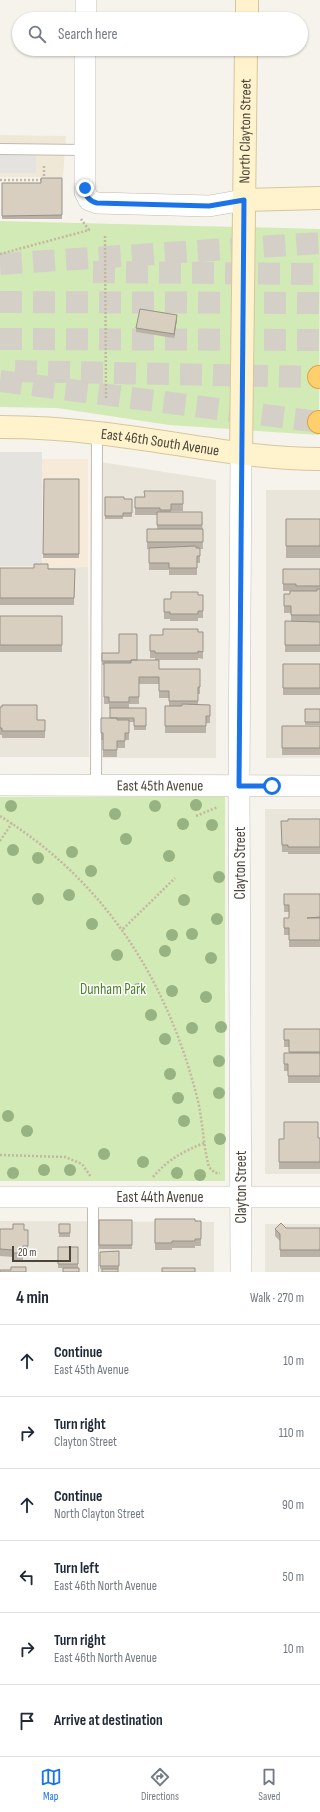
<!DOCTYPE html>
<meta charset="utf-8">
<style>
:root{--surface:#fff;--page:#f2f2f3;--text:#1f2937;--muted:#747a83;--line:#e0e1e3;--accent:#1a73e8}
body{margin:0;font-family:"Sofia Sans Condensed",sans-serif;background:var(--page);color:var(--text)}
.scale{position:absolute;left:12px;bottom:10px;width:59px;box-sizing:border-box;padding-left:4px;border:2px solid #4b4439;border-top:0;font-size:11px;line-height:14px;white-space:nowrap;color:#4b4439;-webkit-text-stroke:3px #fff;paint-order:stroke}
.stop{position:absolute;width:12px;height:12px;margin:-9px;border:3px solid #1a73e8;border-radius:50%;background:#fff}
.stop.end{background:#1a73e8;border-color:#fff;box-shadow:0 1px 4px #0008}
.list{margin:0;padding:0;list-style:none}
h2{display:flex;justify-content:space-between;align-items:center;height:52px;margin:0;padding:0 16px;font-size:17px}
h2 small{font-size:13px;font-weight:400;color:var(--muted)}
.list li{display:grid;grid-template-columns:26px 1fr auto;gap:12px;align-items:center;box-sizing:border-box;height:72px;padding:0 16px;border-top:1px solid var(--line)}
.list b{display:block;font-size:15px;white-space:nowrap}
.list p{margin:0;font-size:13px;white-space:nowrap;color:var(--muted)}
.list em{font-size:13px;font-style:normal;color:var(--muted)}
.icon{flex:none;width:22px;height:22px;fill:none;stroke:currentColor;stroke-width:2;stroke-linecap:round;stroke-linejoin:round}
.map{position:relative;flex:none;width:320px;height:1272px;overflow:hidden}
.search{position:absolute;background:var(--surface);box-shadow:0 1px 3px #0004;left:12px;right:12px;top:12px;height:44px;display:flex;align-items:center;gap:10px;box-sizing:border-box;padding:0 14px;border-radius:22px;color:var(--muted);font-size:15px}
.sheet{height:484px;background:var(--surface)}
nav{display:flex;justify-content:space-around;align-items:center;box-sizing:border-box;height:56px;border-top:1px solid var(--line);background:var(--surface);font-size:11px;color:var(--muted)}
nav a{display:grid;justify-items:center;gap:2px}
nav .on{color:var(--accent)}
.map>svg:first-child{display:block}
.residential{fill:#eae5da}
.commercial{fill:#f7ead8}
.education{fill:#efe8d6}
.green{fill:#d2eab5}
.parking{fill:#e5e3e0}
.lines{fill:none;stroke-linecap:round;stroke-linejoin:round}
.highway-tunnel{stroke:#d4d0c8;stroke-width:22;stroke-dasharray:22 11;stroke-linecap:butt}
.lane-casing{stroke:#c2bbae;stroke-width:12}
.street-casing{stroke:#c2bbae;stroke-width:22}
.secondary-casing{stroke:#d6c79b;stroke-width:24}
.highway-casing{stroke:#e0a43c;stroke-width:24}
.path{stroke:#c4b79f;stroke-width:2.5;stroke-dasharray:2 2;stroke-linecap:butt}
.lane{stroke:#fff;stroke-width:10}
.street{stroke:#fff;stroke-width:21}
.secondary{stroke:#fff3cd;stroke-width:22}
.highway{stroke:#ffcf6e;stroke-width:22}
.tree{fill:#97b381}
.wall{fill:#bab2a6}
.shaded-wall{fill:#979187}
.building{fill:#d8cfc1;stroke:#979187}
.route{stroke:#1a73e8;stroke-width:5}
.labels{text-anchor:middle;stroke-width:3;stroke-linejoin:round;paint-order:stroke}
.street-label{font-size:15px;fill:#4b4439;stroke:#fff}
.park-label{font-size:15px;fill:#4a7f2a;stroke:#fff}
</style>
<div class="map">
<svg width="320" height="1272" viewBox="0 0 320 1272">
<rect width="100%" height="100%" fill="#f6f3ec"/>
<path class="residential" d="M101 462 216 480V758H100Z
M266 490H320V758H266Z
M88 567 89 757H0V568Z
M265 809H320V1174H265Z
M0 1221 214 1222V1272H0Z
M265 1224H320V1272H265Z"/>
<path class="commercial" d="M0 459H88V567L0 568Z"/>
<path class="education" d="M0 135 66 136 63 177H0Z"/>
<path class="green" d="M0 221 320 229 319 435 169 425 57 408 0 407Z
M0 797H225V1181H0Z"/>
<path class="parking" d="M0 145H36V173H0Z
M0 452H42V566H0Z"/>
<g class="lines">
<path class="highway-tunnel" d="M0 264 320 243
M93 272 320 274
M0 302 320 303
M0 339 320 340
M15 371 319 377
M0 381 319 422"/>
<g class="lane-casing">
<path id="lane" d="M0 149 84 150
M96 786 97 433
M93 1272V1197"/>
</g>
<g class="street-casing">
<g id="street">
<path d="M86 19V0"/>
<path d="M85 49V192L89 200 97 203 209 206 244 200"/>
<path id="s1" d="M0 785 320 786"/>
<path id="s2" d="M0 1197H320"/>
<path d="M241 1272 239 786 241 454"/>
</g>
</g>
<g class="secondary-casing">
<g id="secondary">
<path d="M247 19V0"/>
<path d="M244 200 320 198"/>
<path id="s3" d="M0 427C32 427 65 429 97 433 172 441 245 459 320 459"/>
<path id="s4" d="M241 454 246 49"/>
</g>
</g>
<g class="highway-casing">
<path id="highway" d="M319 377H320
M319 422H320"/>
</g>
<path class="path" d="M0 180H44V164
M105 236 106 400
M0 254 89 230 81 219
M0 816C106 882 168 981 198 1101 203 1123 203 1145 209 1167L215 1173H220
M196 816 218 807
M0 841 12 823
M123 929 175 878
M0 1155 65 1157 82 1164 91 1177
M153 1177C167 1160 184 1151 204 1143"/>
<use href="#lane" class="lane"/>
<use href="#street" class="street"/>
<use href="#secondary" class="secondary"/>
<use href="#highway" class="highway"/>
</g>
<g class="tree">
<circle cx="196" cy="805" r="6"/>
<circle cx="11" cy="806" r="6"/>
<circle cx="155" cy="806" r="6"/>
<circle cx="115" cy="814" r="6"/>
<circle cx="183" cy="824" r="6"/>
<circle cx="212" cy="825" r="6"/>
<circle cx="126" cy="839" r="6"/>
<circle cx="13" cy="850" r="6"/>
<circle cx="72" cy="852" r="6"/>
<circle cx="169" cy="856" r="6"/>
<circle cx="38" cy="858" r="6"/>
<circle cx="91" cy="871" r="6"/>
<circle cx="219" cy="877" r="6"/>
<circle cx="69" cy="895" r="6"/>
<circle cx="38" cy="899" r="6"/>
<circle cx="184" cy="900" r="6"/>
<circle cx="217" cy="919" r="6"/>
<circle cx="92" cy="924" r="6"/>
<circle cx="192" cy="934" r="6"/>
<circle cx="172" cy="935" r="6"/>
<circle cx="165" cy="951" r="6"/>
<circle cx="117" cy="955" r="6"/>
<circle cx="211" cy="958" r="6"/>
<circle cx="138" cy="989" r="6"/>
<circle cx="172" cy="991" r="6"/>
<circle cx="206" cy="997" r="6"/>
<circle cx="151" cy="1015" r="6"/>
<circle cx="221" cy="1027" r="6"/>
<circle cx="192" cy="1028" r="6"/>
<circle cx="165" cy="1039" r="6"/>
<circle cx="219" cy="1061" r="6"/>
<circle cx="170" cy="1074" r="6"/>
<circle cx="219" cy="1093" r="6"/>
<circle cx="178" cy="1098" r="6"/>
<circle cx="8" cy="1116" r="6"/>
<circle cx="184" cy="1121" r="6"/>
<circle cx="27" cy="1131" r="6"/>
<circle cx="220" cy="1139" r="6"/>
<circle cx="104" cy="1154" r="6"/>
<circle cx="143" cy="1162" r="6"/>
<circle cx="44" cy="1170" r="6"/>
<circle cx="70" cy="1170" r="6"/>
<circle cx="13" cy="1173" r="6"/>
<circle cx="177" cy="1173" r="6"/>
<circle cx="200" cy="1175" r="6"/>
</g>
<path class="wall" d="M62 178V219H2V183H41Z
M177 319 174 338 136 332V328Z
M44 479H79V558H43Z
M183 491V511H171V512H202L203 549H200V563H197V575H169V570H149V549H147V529H157V515H135V497H144Z
M105 497 124 499H132V517H123V519H105Z
M286 519H320V558H286Z
M0 568 75 569 74 605H0Z
M283 569H320V652H285V621L291 622V613H284V594H290L296 591H283Z
M198 595H203V618H198V621H170V619H164V599H171Z
M0 616H62V652H0Z
M198 632H203V659L198 658V660H155V658H150V635H163Z
M102 653 137 660 159 669H200V694H198V705H210V723H206V733H165V706H169V698H159V684H139V704H129V708H146V730H134V722H129V740H125V748H117V757H103V740H101V718H110V709H109V704H104V665H102Z
M283 664H320V695H283Z
M0 707 37 720H45V738H2V735H0Z
M305 709H320V725H305Z
M282 726H320V755H282Z
M320 819V854H288V852H282L281 821Z
M284 894H320V947H289V935H284V918H289V912H284Z
M284 1029H320V1083H288V1071H284V1053H289V1047H284Z
M318 1138H320V1169H279V1139Z
M155 1219 201 1221V1246H195V1248H172V1250H155Z
M99 1220H132V1249H99Z
M59 1224H70V1237H59Z
M286 1228H320V1257H280V1241L275 1236V1229Z
M0 1229 28 1230V1253H23V1260H13V1257L0 1256Z
M58 1247H78V1268H58Z
M119 1251V1269H100V1252Z"/>
<path class="shaded-wall" d="M177 315V319L174 338V334Z"/>
<path class="building" d="M41 178H62V215L2 216V183H41Z
M140 309 177 315 174 334 136 328Z
M44 479H79V554H43Z
M144 491H183V504H171V510H160V508H135V497H145Z
M105 497H124V499H132V513H123V516H105Z
M157 512H202V525H157Z
M286 519H320V546H286Z
M147 529H203V542H147Z
M196 546V548H200V556H197V568H169V563H149V548Z
M34 564H48V569H75L74 598H0V568H34Z
M283 569H320V586H296V584H283Z
M317 589H320V615H291V606H284V594H290V591H317Z
M171 592H198V595H203V611H198V614H170V612H164V599H171Z
M0 616H62V645H0Z
M285 621 320 622V645H285Z
M163 629H198V632H203V652L198 651V653H155V651H150V635H163Z
M119 634H137V660H131V661H102V653H119Z
M131 660H159V669H200V687H198V701H169V691H159V677H139V697H129V702H109V697H104V663H131Z
M283 664H320V688H283Z
M182 704 210 705V716H206V726H165V706H182Z
M2 705H37V720H45V731H2V728H0V707H2Z
M110 708H146V726H134V718H110Z
M305 709H320V722H305Z
M101 718H117V720H129V733H125V741H117V750H103V733H101Z
M282 726H320V748H282Z
M288 819H320V847H288V845H282L281 821H288Z
M284 894H320V917L307 918H320V940H289V928H284V918H289V905H284Z
M284 1029H320V1052H289V1040H284Z
M284 1053H320V1076H288V1064H284Z
M284 1122H318V1138H320V1162H279V1139H284Z
M155 1219H195V1221H201V1239H195V1241H172V1243H155Z
M99 1220H132V1245H99Z
M281 1223 286 1228H320V1250H280V1234L275 1229Z
M13 1224H24V1230H28V1246H23V1253H13V1250L0 1249V1229H13Z
M59 1224H70V1233H59Z
M58 1247H78V1264H58Z
M119 1251V1266H100V1252Z
M11 1267H26V1272H0V1270H11Z
M63 1268H79V1272H63Z
M162 1268H195V1272H162Z
M102 1269H118V1272H102Z"/>
<g class="lines">
<path class="route" d="M85 188C85 196 89 201 97 203L209 206 244 200 239 786H272"/>
</g>
<g class="labels">
<g class="street-label">
<text dy="5" stroke="none"><textPath href="#s4" startOffset="323">North Clayton Street</textPath></text>
<text dy="5" stroke="none"><textPath href="#s3" startOffset="161">East 46th South Avenue</textPath></text>
<text dy="5" stroke="none"><textPath href="#s1" startOffset="160">East 45th Avenue</textPath></text>
<text transform="translate(240 863) rotate(-90)" y="5">Clayton Street</text>
<text transform="translate(241 1187) rotate(-90)" y="5">Clayton Street</text>
<text dy="5" stroke="none"><textPath href="#s2" startOffset="160">East 44th Avenue</textPath></text>
</g>
<g class="park-label">
<text x="113" y="994">Dunham Park</text>
</g>
</g>
</svg>
<div class="scale">20 m</div>
<div class="stop" style="left:272px;top:786px"></div>
<div class="stop end" style="left:85px;top:188px"></div>
<div class="search"><svg class="icon" aria-label="search" viewBox="0 0 24 24"><circle cx="10" cy="10" r="6"/><path d="M15 15l6 6"/></svg>Search here</div>
</div>
<section class="sheet">
<h2>4 min<small>Walk · 270 m</small></h2>
<ul class="list">
<li><svg class="icon" aria-label="ahead" viewBox="0 0 24 24"><path d="M12 20V5M6 11l6-6 6 6"/></svg><div><b>Continue</b><p>East 45th Avenue</p></div><em>10 m</em></li>
<li><svg class="icon" aria-label="right" viewBox="0 0 24 24"><path d="M7 20v-9h11M14 6l5 5-5 5"/></svg><div><b>Turn right</b><p>Clayton Street</p></div><em>110 m</em></li>
<li><svg class="icon" aria-label="ahead" viewBox="0 0 24 24"><path d="M12 20V5M6 11l6-6 6 6"/></svg><div><b>Continue</b><p>North Clayton Street</p></div><em>90 m</em></li>
<li><svg class="icon" aria-label="left" viewBox="0 0 24 24"><path d="M17 20v-9H6M10 6l-5 5 5 5"/></svg><div><b>Turn left</b><p>East 46th North Avenue</p></div><em>50 m</em></li>
<li><svg class="icon" aria-label="right" viewBox="0 0 24 24"><path d="M7 20v-9h11M14 6l5 5-5 5"/></svg><div><b>Turn right</b><p>East 46th North Avenue</p></div><em>10 m</em></li>
<li><svg class="icon" aria-label="arrive" viewBox="0 0 24 24"><path d="M6 21V4h12l-3 4 3 4H6"/></svg><div><b>Arrive at destination</b></div></li>
</ul>
</section>
<nav>
<a class="on"><svg class="icon" aria-label="map" viewBox="0 0 24 24"><path d="M3 6l6-2 6 2 6-2v14l-6 2-6-2-6 2zM9 4v14M15 6v14"/></svg>Map</a>
<a><svg class="icon" aria-label="directions" viewBox="0 0 24 24"><path d="M12 3l9 9-9 9-9-9zM9 14v-3h6M13 9l2 2-2 2"/></svg>Directions</a>
<a><svg class="icon" aria-label="saved" viewBox="0 0 24 24"><path d="M7 4h10v16l-5-4-5 4z"/></svg>Saved</a>
</nav>
